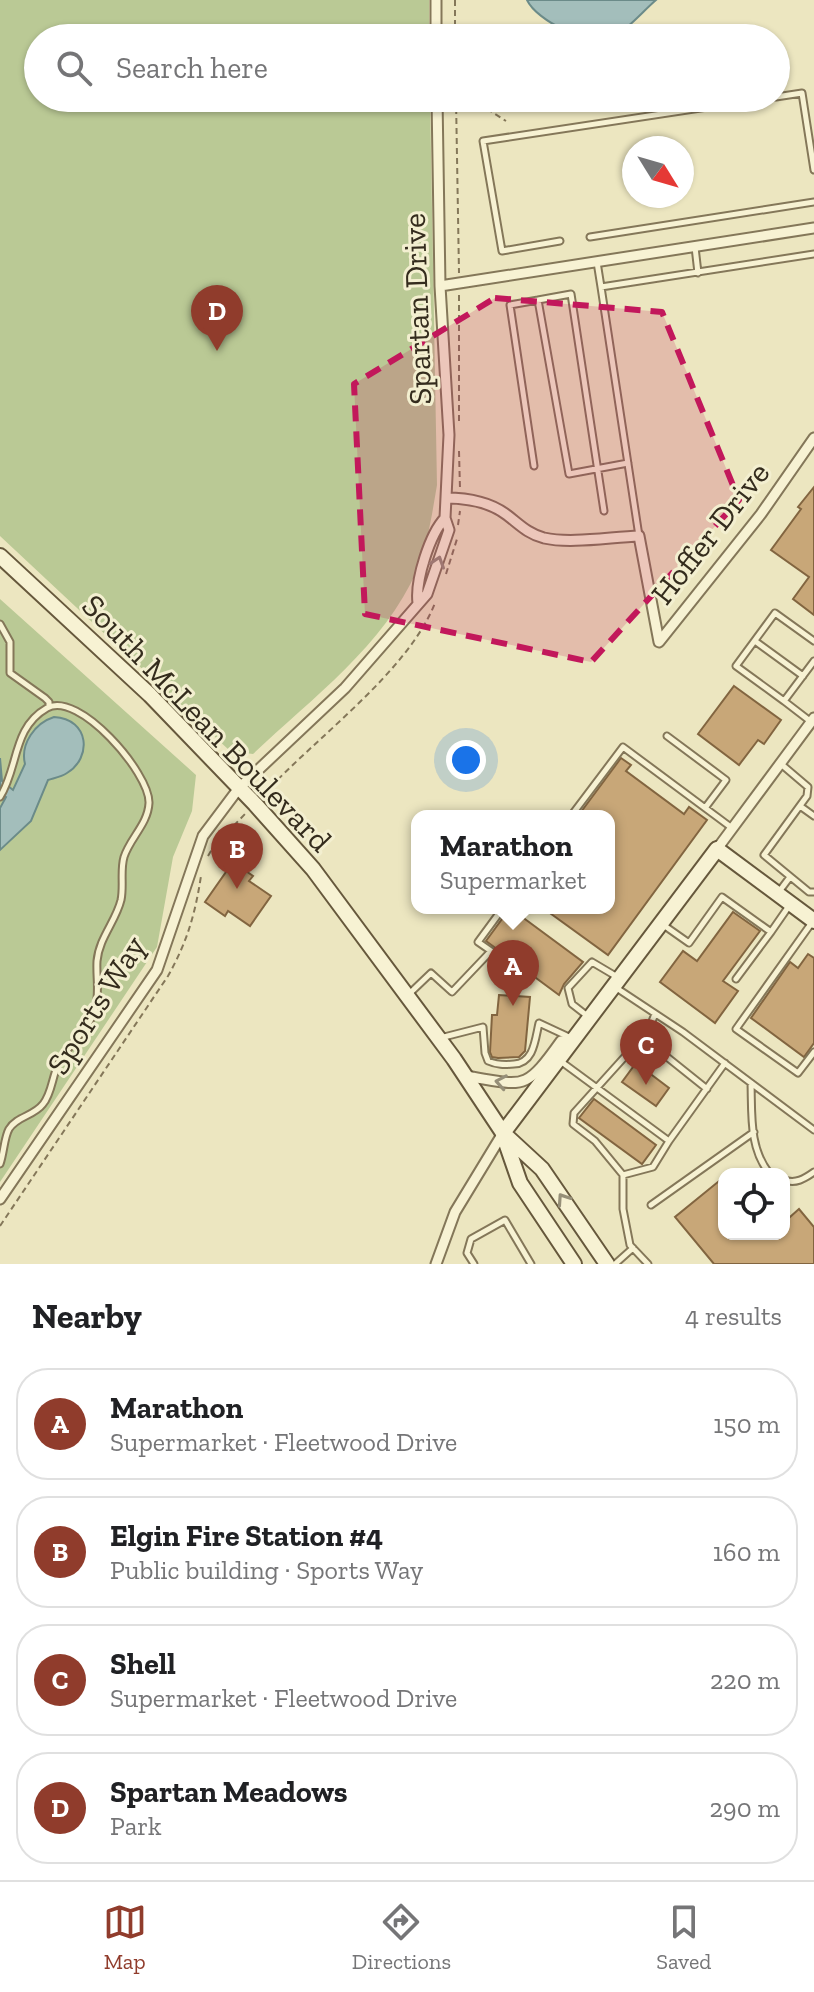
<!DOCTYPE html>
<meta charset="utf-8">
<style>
:root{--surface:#fff;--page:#f6f6f6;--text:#202124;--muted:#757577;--line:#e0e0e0;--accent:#903c2c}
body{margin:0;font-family:"Zilla Slab",serif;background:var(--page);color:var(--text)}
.controls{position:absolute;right:24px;bottom:24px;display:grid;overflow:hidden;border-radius:16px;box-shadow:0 2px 6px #0004}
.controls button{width:72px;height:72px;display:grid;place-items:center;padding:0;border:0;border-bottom:2px solid var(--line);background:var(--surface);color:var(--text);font:40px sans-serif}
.compass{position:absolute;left:622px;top:136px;width:72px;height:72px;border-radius:50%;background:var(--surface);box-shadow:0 2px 6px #0004;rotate:127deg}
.you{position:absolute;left:466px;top:760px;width:28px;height:28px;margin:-20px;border:6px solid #fff;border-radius:50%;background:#1a73e8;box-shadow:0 0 0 12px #1a73e833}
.badge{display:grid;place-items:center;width:52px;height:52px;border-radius:50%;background:var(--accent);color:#fff;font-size:26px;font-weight:700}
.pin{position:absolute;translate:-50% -66px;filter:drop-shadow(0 2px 4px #0008)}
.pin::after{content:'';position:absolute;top:42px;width:28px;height:24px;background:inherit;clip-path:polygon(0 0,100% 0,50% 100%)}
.popup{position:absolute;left:411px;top:810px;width:204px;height:104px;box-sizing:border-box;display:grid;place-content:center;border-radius:16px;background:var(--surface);filter:drop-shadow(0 2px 6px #0005);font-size:26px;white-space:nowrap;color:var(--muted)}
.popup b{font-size:30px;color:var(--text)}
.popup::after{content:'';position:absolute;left:50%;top:100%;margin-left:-16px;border:16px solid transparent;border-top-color:var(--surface)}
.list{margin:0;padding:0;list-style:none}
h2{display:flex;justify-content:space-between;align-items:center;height:104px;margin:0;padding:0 32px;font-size:34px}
h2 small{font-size:26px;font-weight:400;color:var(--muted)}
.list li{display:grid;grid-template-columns:52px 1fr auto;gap:24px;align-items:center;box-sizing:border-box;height:112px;margin:0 16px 16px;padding:0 16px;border:2px solid var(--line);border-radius:32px}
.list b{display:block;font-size:30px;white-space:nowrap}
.list p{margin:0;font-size:26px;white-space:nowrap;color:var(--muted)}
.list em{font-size:26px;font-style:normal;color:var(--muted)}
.icon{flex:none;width:44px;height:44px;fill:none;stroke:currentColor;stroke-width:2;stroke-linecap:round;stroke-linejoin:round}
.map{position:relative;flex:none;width:814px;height:1264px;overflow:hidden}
.search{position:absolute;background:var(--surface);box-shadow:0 2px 6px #0004;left:24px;right:24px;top:24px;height:88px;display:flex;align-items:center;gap:20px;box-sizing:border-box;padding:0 28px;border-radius:44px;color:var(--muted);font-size:30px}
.sheet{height:616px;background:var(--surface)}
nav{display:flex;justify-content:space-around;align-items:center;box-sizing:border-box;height:112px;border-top:2px solid var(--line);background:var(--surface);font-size:22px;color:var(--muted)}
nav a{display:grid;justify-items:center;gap:4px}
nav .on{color:var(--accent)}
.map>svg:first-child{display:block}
.green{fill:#bac995}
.water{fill:#a3bebb;stroke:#6b8b89;stroke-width:2}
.building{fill:#c8a778;stroke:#826540;stroke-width:2}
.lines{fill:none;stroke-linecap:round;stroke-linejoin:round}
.lane-casing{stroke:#847759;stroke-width:9}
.street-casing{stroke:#847759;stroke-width:13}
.secondary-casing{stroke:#66583c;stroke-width:18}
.path{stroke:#847759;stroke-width:2;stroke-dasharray:6 4;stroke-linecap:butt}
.lane{stroke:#f7f2d3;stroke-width:5}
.street{stroke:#f7f2d3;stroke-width:9}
.secondary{stroke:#f7f2d3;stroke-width:14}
.oneway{stroke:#968f78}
.marked{fill:#c2185b;fill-opacity:0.2;stroke:#c2185b;stroke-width:6;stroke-dasharray:16 10;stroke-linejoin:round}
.labels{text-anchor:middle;stroke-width:6;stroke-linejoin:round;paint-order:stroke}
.street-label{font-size:32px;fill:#342c1d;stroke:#f3efd0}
</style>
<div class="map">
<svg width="814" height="1264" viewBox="0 0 814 1264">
<rect width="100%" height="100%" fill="#ece6c0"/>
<path class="green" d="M0 0H429V38H38V98H430L437 485C432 514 428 543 417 570 384 646 312 698 253 754L230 751 0 536Z
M0 599 196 775 192 811 173 857 157 947 0 1182Z"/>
<path class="water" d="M527 0H656C643 11 627 31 611 37 588 46 537 21 527 0Z
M54 717C90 719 92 758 67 773 61 777 54 778 48 780L31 821 0 850V808L6 797 0 793V758L2 781 13 790 25 764C20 744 35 723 54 717Z"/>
<path class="building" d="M814 487V615L793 599 809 577 771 550 801 509 798 507Z
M734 686 781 720 764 744 758 740 739 765 698 734Z
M621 758 631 765 626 771 684 814 689 807 707 820 608 955 543 908H609V816H578Z
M233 862 253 876 249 881 271 896 250 926 228 911 225 916 205 902Z
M510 908 583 962 564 984 559 995 486 941Z
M733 912 760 931 723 981 738 991 715 1023 660 982 683 951 697 961Z
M808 954 814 958V1043L804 1057 751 1018 790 962 798 968Z
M499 995 530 997 525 1051 519 1057 498 1058 492 1057 490 1052 492 1015H497Z
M636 1063 669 1088 656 1106 622 1082Z
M594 1099 656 1145 642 1164 579 1118Z
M724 1177V1234H784V1209L790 1217 799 1209 814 1227V1264H714L675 1217Z"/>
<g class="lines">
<g class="lane-casing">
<path id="lane" d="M776 97 802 93 814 170
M590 237 814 202
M560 241 502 251 483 141 767 98
M695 247 698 273
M597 262 601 287 814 254
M601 287 639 536
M534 466 510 305 538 300
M604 511 571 294 538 300 569 474 628 463
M0 624 10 642V673L45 698 49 702V706
M755 641 803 676
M784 701 736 666 775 613 814 641
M810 721 784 701 814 661
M667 736 726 780 705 808
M781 764 808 787 807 796 764 855 809 892H814
M0 797C19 767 12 728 47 708 78 690 150 773 149 803 148 824 130 838 124 857 120 871 124 886 121 900 116 921 99 938 97 961 96 977 100 994 95 1010 88 1031 67 1045 58 1065 52 1077 52 1093 43 1104 34 1116 17 1116 9 1129 4 1138 4 1153 0 1164
M800 806 814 816
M571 816 623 747 732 828
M778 893 790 877
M813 921 736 1029 798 1073 814 1052
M662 924 689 943 722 897 771 932 789 906
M736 979 771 932
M615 987 683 1032 814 1130
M408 995 431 973 452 992 491 951 478 942 503 908
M590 1018 572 1004 568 988 592 962 619 978
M642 1037 707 1089
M440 1038 483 1027 485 1053 488 1061C497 1065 504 1065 514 1064 534 1063 535 1040 539 1023L569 1037
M559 1060 669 1141 725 1063
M751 1083C752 1115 749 1149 770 1174
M623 1175 653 1167 669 1141
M784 1180C796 1184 804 1179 814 1172
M651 1205 754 1132
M474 1264 467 1253 471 1239 505 1220 531 1264
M615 1264 633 1248
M648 1264 630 1245 623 1209V1175L595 1141 573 1124 574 1113 648 1031 655 1014"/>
</g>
<g class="street-casing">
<path id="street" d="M436 0V38
M440 286 814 228
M446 498C467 498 490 502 507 515 519 524 528 534 544 538 571 544 610 537 639 536L659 642 761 514 814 438
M418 603C415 580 430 534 445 518
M717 849 814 718
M465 1076C524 1085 524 1093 561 1041L574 1040
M0 1199 157 970 203 836 239 788 345 688 427 594 449 530 445 518 449 435 440 286 437 98
M436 1264 455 1212 503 1133"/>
</g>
<g class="secondary-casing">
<path id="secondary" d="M0 556 150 695 255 804 313 869 454 1059 503 1133 542 1169 607 1264
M503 1133 717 849 814 921
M503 1134 520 1183 574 1264"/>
</g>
<path class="path" d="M455 0V38
M456 98 459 273
M470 98 506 121
M459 295V421
M459 451 460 489
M458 525 460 511
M446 574 457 539
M264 794C315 738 408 672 435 603
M208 856 214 846 246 813
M0 1226 168 976C187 942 195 915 201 876"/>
<use href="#lane" class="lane"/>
<use href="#street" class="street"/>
<use href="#secondary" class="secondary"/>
</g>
<defs><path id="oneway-chevron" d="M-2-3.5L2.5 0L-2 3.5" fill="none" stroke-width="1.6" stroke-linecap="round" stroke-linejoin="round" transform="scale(2)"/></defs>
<g class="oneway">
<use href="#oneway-chevron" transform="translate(438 562) rotate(-72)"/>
<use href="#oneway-chevron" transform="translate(501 1082) rotate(-170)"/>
<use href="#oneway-chevron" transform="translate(563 1199) rotate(-124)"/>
</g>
<path class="marked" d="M495 298 662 312 739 500 591 662 365 614 354 384Z"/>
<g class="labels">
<g class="street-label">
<text transform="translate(417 309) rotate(-92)" y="11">Spartan Drive</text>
<text transform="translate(710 533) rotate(-52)" y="11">Hoffer Drive</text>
<text transform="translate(207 723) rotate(46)" y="11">South McLean Boulevard</text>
<text transform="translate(96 1005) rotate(-58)" y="11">Sports Way</text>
</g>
</g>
</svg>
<div class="controls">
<button><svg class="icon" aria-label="locate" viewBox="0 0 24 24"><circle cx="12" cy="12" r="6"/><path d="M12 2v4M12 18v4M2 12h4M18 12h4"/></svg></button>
</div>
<svg class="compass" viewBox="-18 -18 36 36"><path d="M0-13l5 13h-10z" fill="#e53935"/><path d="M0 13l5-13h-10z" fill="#757577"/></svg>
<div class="you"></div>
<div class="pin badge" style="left:513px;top:1006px">A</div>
<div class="popup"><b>Marathon</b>Supermarket</div>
<div class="pin badge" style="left:237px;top:889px">B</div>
<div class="pin badge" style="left:646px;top:1085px">C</div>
<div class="pin badge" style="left:217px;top:351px">D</div>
<div class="search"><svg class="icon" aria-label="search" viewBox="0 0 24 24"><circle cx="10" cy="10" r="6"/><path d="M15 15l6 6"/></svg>Search here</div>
</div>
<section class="sheet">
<h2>Nearby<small>4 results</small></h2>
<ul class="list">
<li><span class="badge">A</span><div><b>Marathon</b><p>Supermarket · Fleetwood Drive</p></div><em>150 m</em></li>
<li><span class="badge">B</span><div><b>Elgin Fire Station #4</b><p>Public building · Sports Way</p></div><em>160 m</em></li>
<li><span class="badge">C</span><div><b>Shell</b><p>Supermarket · Fleetwood Drive</p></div><em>220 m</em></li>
<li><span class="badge">D</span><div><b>Spartan Meadows</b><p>Park</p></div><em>290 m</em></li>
</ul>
</section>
<nav>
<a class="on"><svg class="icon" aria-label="map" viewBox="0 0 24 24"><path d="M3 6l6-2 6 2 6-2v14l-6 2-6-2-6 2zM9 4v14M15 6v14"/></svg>Map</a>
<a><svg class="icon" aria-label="directions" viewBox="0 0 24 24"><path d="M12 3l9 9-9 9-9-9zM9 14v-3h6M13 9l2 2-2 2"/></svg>Directions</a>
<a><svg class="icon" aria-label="saved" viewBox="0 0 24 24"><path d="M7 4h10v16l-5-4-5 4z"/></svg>Saved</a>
</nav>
